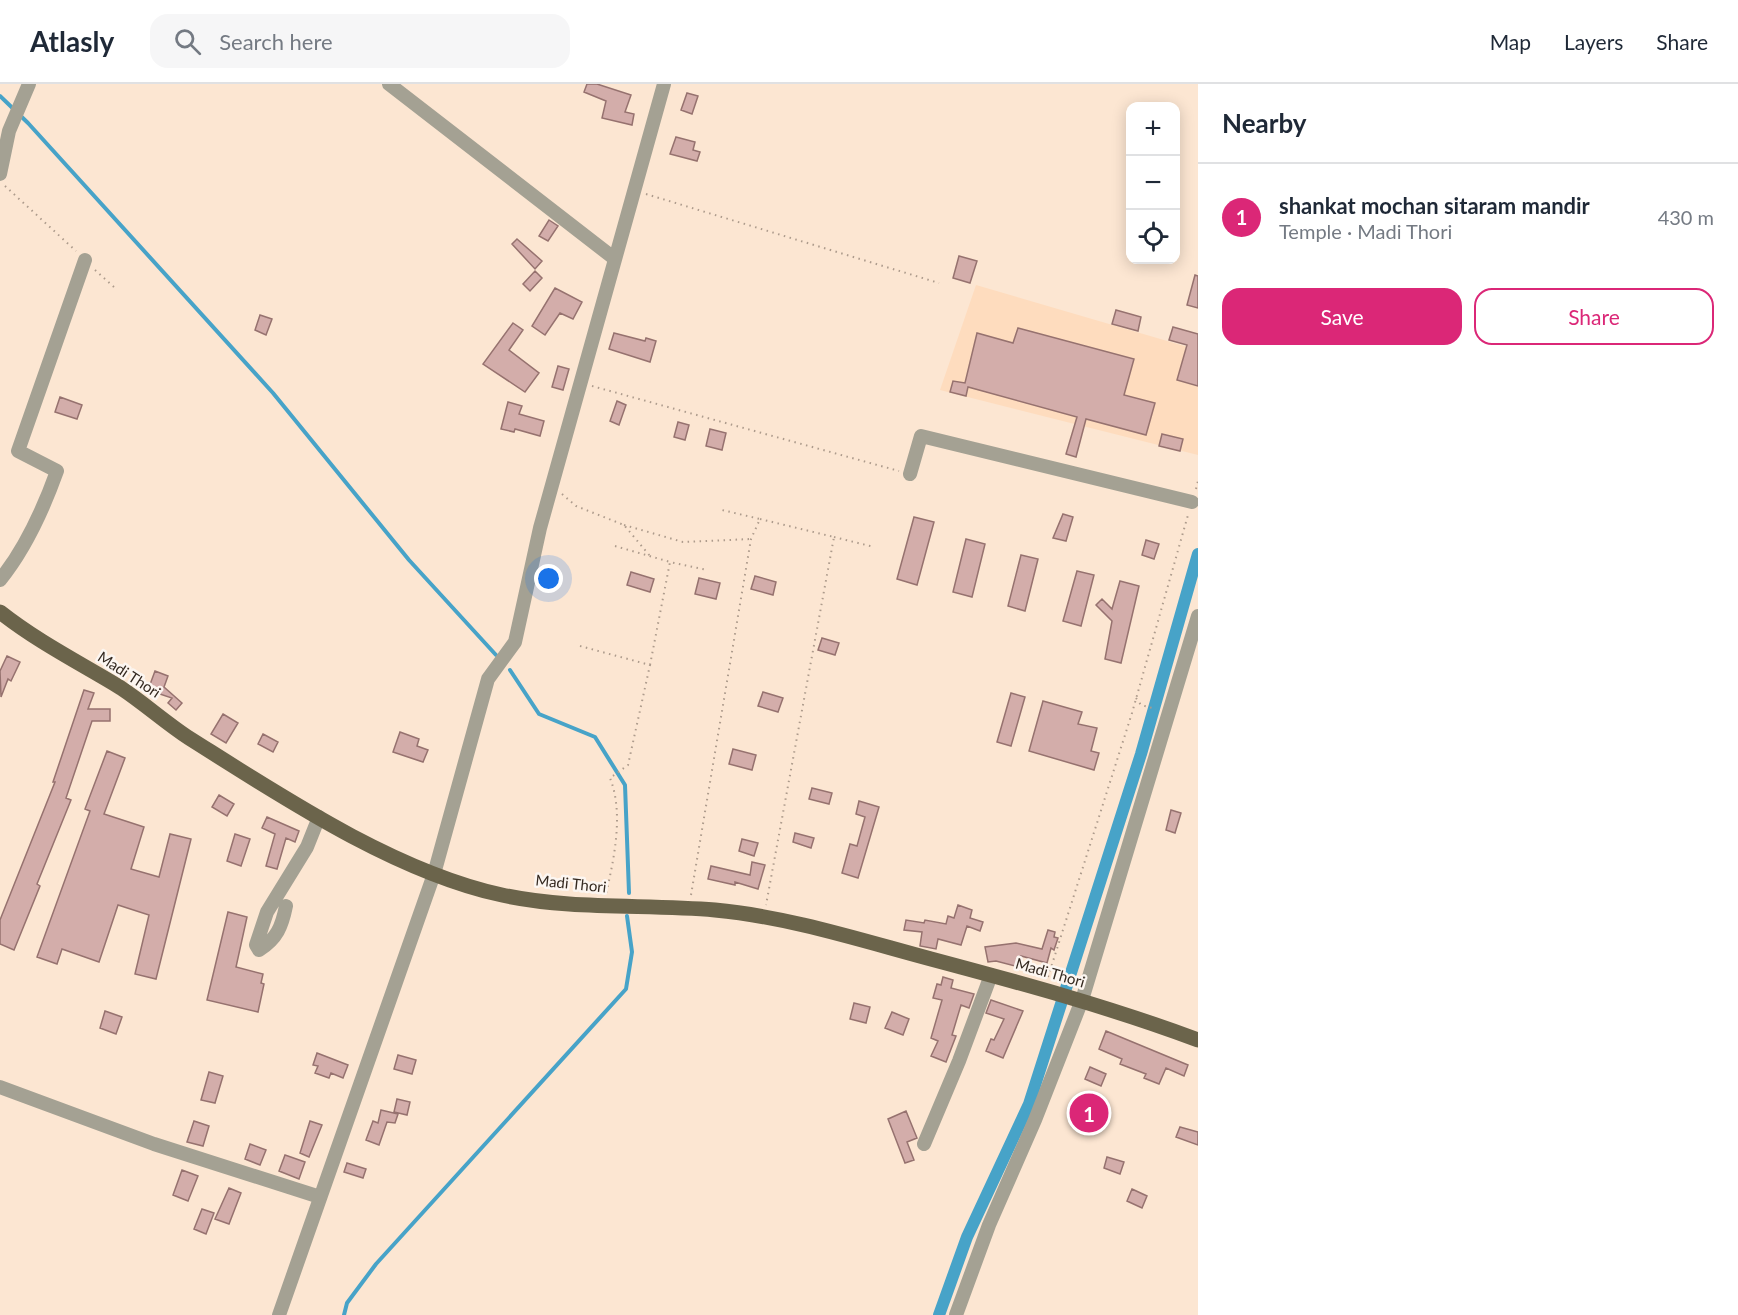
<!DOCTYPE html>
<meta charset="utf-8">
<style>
:root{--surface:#fff;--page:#f6f6f7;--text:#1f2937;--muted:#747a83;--line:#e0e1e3;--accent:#db2777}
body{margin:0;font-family:Lato,sans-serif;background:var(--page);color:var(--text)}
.controls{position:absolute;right:18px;top:18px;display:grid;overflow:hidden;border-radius:12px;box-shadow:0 3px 15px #0003}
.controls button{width:54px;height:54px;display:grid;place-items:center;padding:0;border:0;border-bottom:2px solid var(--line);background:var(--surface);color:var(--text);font:30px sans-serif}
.you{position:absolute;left:549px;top:495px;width:21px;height:21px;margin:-15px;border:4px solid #fff;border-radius:50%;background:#1a73e8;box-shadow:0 0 0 9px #1a73e833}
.badge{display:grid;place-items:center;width:39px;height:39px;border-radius:50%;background:var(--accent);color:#fff;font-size:20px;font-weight:700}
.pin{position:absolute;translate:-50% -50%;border:3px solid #fff;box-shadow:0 2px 6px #0006}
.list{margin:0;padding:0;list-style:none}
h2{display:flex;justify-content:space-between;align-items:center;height:78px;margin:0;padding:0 24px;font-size:26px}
h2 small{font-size:20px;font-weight:400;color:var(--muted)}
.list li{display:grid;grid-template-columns:39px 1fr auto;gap:18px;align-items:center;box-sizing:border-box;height:108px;padding:0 24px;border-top:2px solid var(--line)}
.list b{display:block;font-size:22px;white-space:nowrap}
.list p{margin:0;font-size:20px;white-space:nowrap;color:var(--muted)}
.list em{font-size:20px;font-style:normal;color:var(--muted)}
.actions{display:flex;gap:12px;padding:18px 24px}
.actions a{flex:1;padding:14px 0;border:2px solid var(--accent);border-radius:18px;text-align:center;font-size:21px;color:var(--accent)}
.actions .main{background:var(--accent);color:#fff}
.icon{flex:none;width:33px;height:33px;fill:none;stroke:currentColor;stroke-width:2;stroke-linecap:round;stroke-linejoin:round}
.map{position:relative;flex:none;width:1198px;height:1231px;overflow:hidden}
header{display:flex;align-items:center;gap:36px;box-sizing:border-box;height:84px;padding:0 30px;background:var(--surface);border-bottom:2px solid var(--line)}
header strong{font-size:28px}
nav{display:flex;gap:33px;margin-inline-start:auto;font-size:21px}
.search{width:420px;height:54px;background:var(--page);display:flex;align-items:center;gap:15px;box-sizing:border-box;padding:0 21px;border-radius:18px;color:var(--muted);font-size:22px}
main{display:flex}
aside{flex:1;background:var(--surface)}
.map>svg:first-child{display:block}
.built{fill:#fedcbe}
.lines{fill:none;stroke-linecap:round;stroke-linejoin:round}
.stream{stroke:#47a3c8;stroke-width:4}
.canal{stroke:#47a3c8;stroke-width:12}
.building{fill:#d3adaa;stroke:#96726f;stroke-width:1.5}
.path{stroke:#ad9b8c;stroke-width:2;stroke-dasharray:1.5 4.5;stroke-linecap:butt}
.minor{stroke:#a4a193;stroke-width:14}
.major{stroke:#6b644b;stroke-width:15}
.labels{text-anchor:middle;stroke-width:5;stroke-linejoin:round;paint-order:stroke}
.street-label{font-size:15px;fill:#33281f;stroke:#fcf6f1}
</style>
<header>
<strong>Atlasly</strong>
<div class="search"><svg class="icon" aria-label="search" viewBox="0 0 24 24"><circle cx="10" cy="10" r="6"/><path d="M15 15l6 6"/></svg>Search here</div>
<nav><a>Map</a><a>Layers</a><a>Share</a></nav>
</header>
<main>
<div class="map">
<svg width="1198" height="1231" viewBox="0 0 1198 1231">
<rect width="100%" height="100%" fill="#fce6d2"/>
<path class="built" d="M976 201 1198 266V371L940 306Z"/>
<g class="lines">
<path class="stream" d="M0 12 28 39 273 309 409 476 496 571
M510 586 539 630 595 653 625 701 629 809
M344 1231 347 1219 376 1180 626 905 632 868 627 832"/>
<path class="canal" d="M939 1231 967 1153 1029 1020 1141 670 1198 470"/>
</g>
<path class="building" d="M587 0H597L631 11 625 28 634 30 632 41 602 34 606 17 584 8Z
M687 9 698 12 692 30 681 26Z
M676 53 695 58 693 66 700 68 697 77 670 70Z
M549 136 558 142 548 157 539 152Z
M517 155 542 177 535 185 512 160Z
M959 172 977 177 970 199 953 194Z
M535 187 542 194 530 207 523 200Z
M1195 191 1198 192V224L1187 221Z
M555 204 582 218 573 235 560 229 545 251 532 242Z
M1116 226 1141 233 1138 247 1112 240Z
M260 231 272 235 266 251 255 246Z
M513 239 523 246 509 266 539 289 525 308 483 280Z
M1173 243 1198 250V302L1177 296 1187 261 1169 256Z
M1018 244 1134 275 1124 311 1155 319 1146 351 1086 335 1076 373 1066 370 1077 333 968 303 966 312 950 308 953 297 965 299 977 249 1013 259Z
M614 249 645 257 646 254 656 257 650 278 609 265Z
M558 282 569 285 563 306 552 303Z
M60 313 82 321 77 335 55 328Z
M617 317 626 321 619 341 610 337Z
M508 318 522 322 519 330 544 337 540 352 515 345 514 348 501 345Z
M678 338 689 341 685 356 674 353Z
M710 345 726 349 722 366 706 362Z
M1162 350 1183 355 1180 367 1159 362Z
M1063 430 1073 433 1066 457 1053 454Z
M914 433 934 438 917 501 897 495Z
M966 455 985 460 972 513 953 508Z
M1146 456 1159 460 1154 475 1142 471Z
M1021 471 1038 475 1025 527 1008 522Z
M1077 487 1094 491 1081 542 1063 537Z
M631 488 654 495 650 508 627 501Z
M755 492 776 498 773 511 751 505Z
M699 494 720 499 716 515 695 510Z
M1120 497 1139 502 1121 579 1105 575 1112 537 1096 521 1102 515 1112 525Z
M822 554 839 559 835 571 818 566Z
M7 572 20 578 11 597 8 595 1 613 0 587Z
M155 587 168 592 164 603 182 619 176 626 168 619 172 614 148 606Z
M84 606 94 609 88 625H110V637H92L66 714 71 716 37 800 40 802 14 866 0 860V836L55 698H53Z
M763 608 783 614 778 628 758 622Z
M1011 609 1025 613 1011 662 997 658Z
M1043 617 1082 628 1078 640 1097 644 1091 667 1099 669 1094 686 1029 667Z
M223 630 238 639 226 659 211 650Z
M400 648 419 655 417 662 428 666 423 678 393 668Z
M263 650 278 658 273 668 258 660Z
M733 665 756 671 752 686 729 680Z
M107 667 125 674 104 730 144 743 131 785 159 793 170 750 191 755 156 895 135 890 149 831 118 821 99 878 62 865 57 880 37 873 90 727 85 725Z
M812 704 832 709 829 720 809 715Z
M219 711 234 720 227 732 212 723Z
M859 717 879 723 858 794 842 789 850 760 857 762 865 733 856 730Z
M1171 726 1181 729 1175 749 1166 746Z
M267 733 299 747 295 758 286 754 277 785 266 782 275 750 262 744Z
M795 749 814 754 811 764 793 758Z
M235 750 250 755 241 782 227 777Z
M742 755 758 759 754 772 739 767Z
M752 778 765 781 758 805 735 798V801L708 795 711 782 750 791Z
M958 821 972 826 970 834 983 838 980 847 967 842 961 861 938 855 936 865 920 862 922 848 904 846 906 836 924 839 925 836 946 840 948 832 954 834Z
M228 828 247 833 236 883 263 890 261 899 264 900 258 928 207 916Z
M1048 846 1055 848 1054 853 1058 854 1054 866 1051 864 1047 879 1021 872 1019 883 996 877 988 878 985 863 1016 859 1042 865Z
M943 893 953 896 951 904 974 910 969 924 961 921 952 951 956 952 946 978 931 972 938 957 931 954 942 916 933 914 937 900 941 901Z
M991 916 1023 927 1003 974 986 967 991 955 994 956 1004 935 986 929Z
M854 919 870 923 866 939 850 935Z
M105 927 122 933 116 950 100 944Z
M892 928 909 935 903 951 885 944Z
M1106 947 1188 981 1184 992 1166 984 1159 1000 1144 994 1146 990 1120 980 1122 975 1099 965Z
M317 969 348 981 343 994 331 989 329 994 315 989 318 982 313 981Z
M398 971 416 976 412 990 394 985Z
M1090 983 1106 990 1101 1002 1085 995Z
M209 988 223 992 215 1019 201 1016Z
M397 1015 410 1018 407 1031 394 1028Z
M381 1026 398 1030 395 1039 387 1038 379 1061 366 1056 373 1037 378 1039Z
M906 1027 917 1054 907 1058 914 1076 905 1079 888 1035Z
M194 1037 209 1042 203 1062 187 1058Z
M310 1037 322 1041 309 1073 300 1069Z
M1180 1043 1198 1048V1061L1176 1053Z
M250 1060 266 1066 260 1081 245 1075Z
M285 1071 305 1078 299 1095 279 1087Z
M1107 1073 1124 1078 1120 1090 1104 1084Z
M347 1079 366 1085 363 1094 344 1088Z
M182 1086 198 1092 188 1117 173 1111Z
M229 1104 241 1109 229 1140 215 1135Z
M1132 1105 1147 1112 1142 1124 1127 1117Z
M202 1125 214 1129 206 1150 194 1145Z"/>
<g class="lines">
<path class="path" d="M5 102 76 167
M646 110 939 199
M95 186 115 204
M592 302 899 387
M1196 405 1198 397
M562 410 576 422 624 441 650 472
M760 435 834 453 766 821
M624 441 683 458 751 455
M834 453 874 463
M615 462 670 478
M580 562 650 581 628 681 610 694C624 729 614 775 606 810
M650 581 670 478 707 486
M1136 614 1141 621 1156 625
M691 811 751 455 760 435 722 426
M1048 893 1132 629 1188 431"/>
<path class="minor" d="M389 0 615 175
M0 90 9 47 29 0
M910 390 921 352 1192 418
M0 496C26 464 43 426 57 387L18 367 85 176
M286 822C282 842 277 855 259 866L256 861 267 828 307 763 319 733
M0 1003 154 1060 320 1113
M924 1060 959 977 991 891
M279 1231 434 790 488 595 515 558 540 444 664 0
M956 1231 989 1141 1035 1036 1082 916 1198 532"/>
<path class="major" d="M0 528C38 558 80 579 121 604 145 620 166 639 189 654 281 712 395 788 502 811 571 826 645 820 715 826 789 833 860 856 931 875 1021 899 1110 923 1198 956"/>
</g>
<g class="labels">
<g class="street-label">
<text transform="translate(129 591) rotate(33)" y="5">Madi Thori</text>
<text transform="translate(571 800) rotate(6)" y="5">Madi Thori</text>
<text transform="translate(1050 889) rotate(16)" y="5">Madi Thori</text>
</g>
</g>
</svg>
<div class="controls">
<button>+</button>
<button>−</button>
<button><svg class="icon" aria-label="locate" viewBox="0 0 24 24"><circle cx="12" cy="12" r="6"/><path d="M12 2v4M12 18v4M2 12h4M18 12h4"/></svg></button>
</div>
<div class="you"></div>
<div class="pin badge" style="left:1089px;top:1029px">1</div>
</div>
<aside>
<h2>Nearby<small></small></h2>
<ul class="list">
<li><span class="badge">1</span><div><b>shankat mochan sitaram mandir</b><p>Temple · Madi Thori</p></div><em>430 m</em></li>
</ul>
<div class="actions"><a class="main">Save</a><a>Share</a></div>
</aside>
</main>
